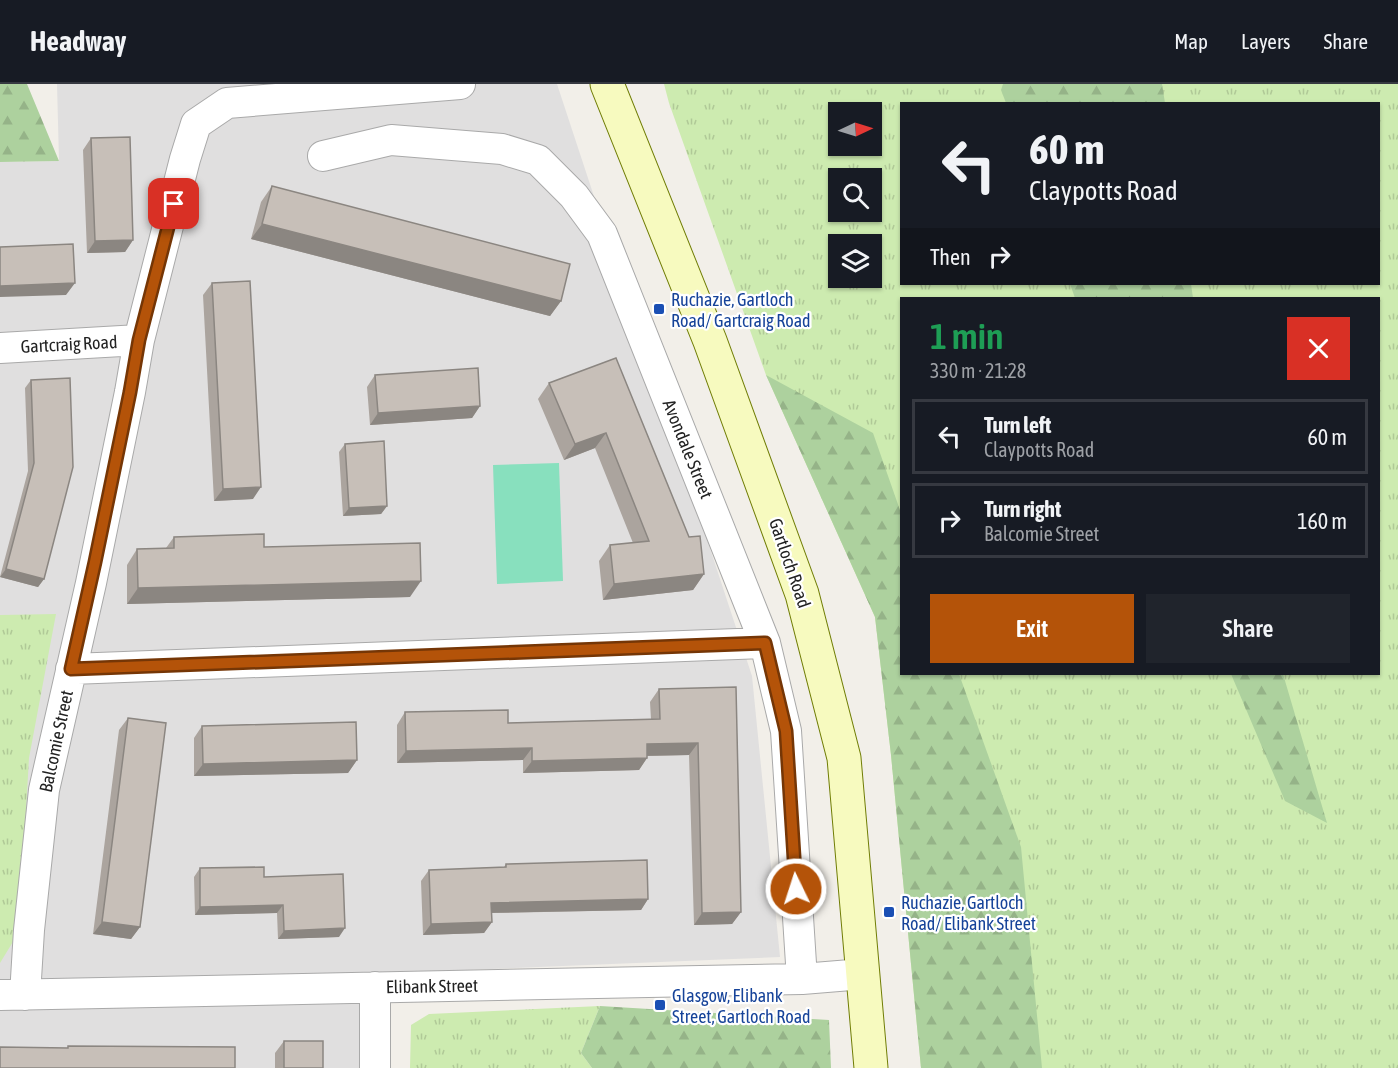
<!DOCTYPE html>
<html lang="en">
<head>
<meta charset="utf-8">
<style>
  :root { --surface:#171b24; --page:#20242c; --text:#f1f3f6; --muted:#9ea1a6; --line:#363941; --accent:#b45309 }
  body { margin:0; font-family:"Asap Condensed",sans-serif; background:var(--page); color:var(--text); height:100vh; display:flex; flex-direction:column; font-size:22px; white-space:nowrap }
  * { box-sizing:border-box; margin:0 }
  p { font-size:20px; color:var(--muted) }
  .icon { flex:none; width:33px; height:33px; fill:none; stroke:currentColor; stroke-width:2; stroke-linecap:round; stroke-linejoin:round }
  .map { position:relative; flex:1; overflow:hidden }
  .panel { position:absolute; left:900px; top:213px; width:480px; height:378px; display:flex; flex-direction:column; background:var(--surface); border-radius:0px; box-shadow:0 2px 4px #0004 }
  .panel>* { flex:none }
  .top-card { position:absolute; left:900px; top:18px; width:480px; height:183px; border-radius:0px; box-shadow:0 2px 4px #0004; background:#171b24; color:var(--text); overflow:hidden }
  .needle { width:39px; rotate:86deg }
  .tools { position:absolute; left:828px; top:18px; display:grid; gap:12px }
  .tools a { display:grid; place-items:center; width:54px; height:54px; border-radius:0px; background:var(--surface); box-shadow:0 2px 4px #0004; font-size:30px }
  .pin { position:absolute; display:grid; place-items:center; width:51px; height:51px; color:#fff; margin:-26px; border-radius:12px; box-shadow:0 3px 9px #0006 }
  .me { position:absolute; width:66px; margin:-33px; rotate:356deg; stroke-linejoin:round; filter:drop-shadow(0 0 4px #0008) }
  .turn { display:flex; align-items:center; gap:21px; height:126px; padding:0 30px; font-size:27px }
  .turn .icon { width:78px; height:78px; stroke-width:2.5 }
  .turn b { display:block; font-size:42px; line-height:51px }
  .then { display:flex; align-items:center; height:57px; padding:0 30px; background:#0003; gap:12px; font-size:22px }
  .round { display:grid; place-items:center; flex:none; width:63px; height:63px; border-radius:0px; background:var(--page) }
  .head { display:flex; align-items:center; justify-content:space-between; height:102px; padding:0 30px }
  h1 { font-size:36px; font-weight:600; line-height:45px; color:#1e9e55 }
  .action { display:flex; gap:12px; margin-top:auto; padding:12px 30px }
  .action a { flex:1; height:69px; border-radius:0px; background:var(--accent); color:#fff; font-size:24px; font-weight:600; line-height:69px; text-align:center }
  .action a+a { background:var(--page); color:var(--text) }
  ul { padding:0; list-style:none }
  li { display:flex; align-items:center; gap:18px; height:75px; margin:0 12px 9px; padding:0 18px; border:3px solid var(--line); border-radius:0px }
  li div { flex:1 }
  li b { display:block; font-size:22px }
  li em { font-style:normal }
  header { display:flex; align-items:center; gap:36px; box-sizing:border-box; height:84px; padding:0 30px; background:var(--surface); border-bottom:2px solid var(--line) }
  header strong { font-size:28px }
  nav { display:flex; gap:33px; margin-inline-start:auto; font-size:21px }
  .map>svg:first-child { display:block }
</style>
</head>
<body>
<header>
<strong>Headway</strong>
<nav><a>Map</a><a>Layers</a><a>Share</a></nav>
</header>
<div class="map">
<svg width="1398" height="984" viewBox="0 0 1398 984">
  <defs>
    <pattern id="grass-tufts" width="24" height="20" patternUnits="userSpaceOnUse" patternTransform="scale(1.5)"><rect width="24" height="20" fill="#cdebb0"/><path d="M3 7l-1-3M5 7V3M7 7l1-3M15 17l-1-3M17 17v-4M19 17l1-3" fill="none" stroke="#b0c997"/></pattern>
    <pattern id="forest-firs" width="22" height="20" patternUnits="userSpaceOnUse" patternTransform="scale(1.5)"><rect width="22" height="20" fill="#add19e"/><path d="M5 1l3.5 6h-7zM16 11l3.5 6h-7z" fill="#95b388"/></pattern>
  </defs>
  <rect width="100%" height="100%" fill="#f2efe9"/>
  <path fill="#e0dfdf" d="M 57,0 L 557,0 L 752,592 L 780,873 L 370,890 L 370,984 L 0,984 L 0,78 L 59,77 Z"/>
  <path fill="url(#grass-tufts)" fill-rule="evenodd" d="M 664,0 L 1398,0 L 1398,984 L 921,984 L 891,671 L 875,533 L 766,291 L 669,19 ZM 902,20 L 1378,20 L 1378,200 L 902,200 ZM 838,28 L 872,28 L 872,62 L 838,62 ZM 838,94 L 872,94 L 872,128 L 838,128 ZM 838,160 L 872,160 L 872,194 L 838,194 ZM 902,214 L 1378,214 L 1378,590 L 902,590 Z
    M 56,530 L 29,674 L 19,848 L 0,879 L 0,531 Z
    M 600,922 L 581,969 L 592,984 L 410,984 L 411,941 L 429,930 Z"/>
  <path fill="url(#forest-firs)" d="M 0,0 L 27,0 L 59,77 L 0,78 Z
    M 1003,0 L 1162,0 L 1165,19 L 1006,19 L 1001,6 Z
    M 1070,200 L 1191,200 L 1193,214 L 1075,214 Z
    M 766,291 L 873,349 L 901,429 L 902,590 L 959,590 L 1021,763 L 1042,984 L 921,984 L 891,671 L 875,533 Z
    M 1231,590 L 1283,590 L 1327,739 L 1285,717 Z
    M 600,922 L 829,936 L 831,984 L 592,984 L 581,969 Z"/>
  <path fill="#88e0be" d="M 559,379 L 563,497 L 497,500 L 493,381 Z"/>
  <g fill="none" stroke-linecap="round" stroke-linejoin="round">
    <defs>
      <path id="street" d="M 323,72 L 391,56 L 502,65 L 538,76 L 574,112 L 602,150 L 765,559 L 786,647 L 802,895
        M 0,264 L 139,256
        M 71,585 L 765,559
        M 0,911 L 802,895 L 863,890
        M 25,911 L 29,846 L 44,706 L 91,499 L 130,308 L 139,256 L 185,75 L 196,40 L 227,19 L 460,0
        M 375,984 L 375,903"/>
      <path id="secondary" d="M 607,0 L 710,257 L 802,510 L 844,674 L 871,984"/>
    </defs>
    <use href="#street" stroke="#a9a9a9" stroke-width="32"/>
    <use href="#secondary" stroke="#707d05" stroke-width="35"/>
    <use href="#street" stroke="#fff" stroke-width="30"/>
    <use href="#secondary" stroke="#f7fabf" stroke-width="33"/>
  </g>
  <path fill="#aba49e" d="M 91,54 L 133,156 L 125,168 L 87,169 L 83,66 Z
    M 272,102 L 561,217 L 550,232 L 251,155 L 261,118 Z
    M 212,199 L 253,415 L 214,417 L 203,211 Z
    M 616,274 L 704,490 L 693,506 L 603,516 L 599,477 L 610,461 L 633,459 L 595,364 L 564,376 L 538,315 L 549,299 Z
    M 375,291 L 480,322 L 472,334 L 370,341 L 367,303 Z
    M 31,296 L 44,495 L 38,503 L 0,493 L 28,387 L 25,304 Z
    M 345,360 L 387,422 L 381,430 L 343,432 L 339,368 Z
    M 174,453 L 264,463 L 410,513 L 127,520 L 127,481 L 137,465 L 166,464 Z
    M 736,603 L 741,828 L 732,840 L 694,841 L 689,671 L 647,672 L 647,674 L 639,686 L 523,689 L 523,676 L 397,679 L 397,641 L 405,628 L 508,639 L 651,635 L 650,618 L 659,605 Z
    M 128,634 L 140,843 L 131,855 L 93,850 L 119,646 Z
    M 202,642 L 357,676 L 348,689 L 194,692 L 194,654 Z
    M 506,780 L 648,815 L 641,826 L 492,829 L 492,838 L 484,849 L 423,851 L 421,797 L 429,786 L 504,783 Z
    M 200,784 L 264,793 L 339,853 L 278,855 L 277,829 L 195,831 L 194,793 Z
    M 284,957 L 323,984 L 275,984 L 275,969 Z"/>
  <path fill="#8b8681" d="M 262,140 L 561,217 L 550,232 L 251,155 Z
    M 133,156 L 125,168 L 87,169 L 95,157 Z
    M 75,199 L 66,211 L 0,213 L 0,202 Z
    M 480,322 L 472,334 L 370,341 L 378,329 Z
    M 606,349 L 595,364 L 564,376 L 575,360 Z
    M 261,403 L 253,415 L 214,417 L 223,405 Z
    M 387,422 L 381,430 L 343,432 L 349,424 Z
    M 6,485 L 44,495 L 38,503 L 0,493 Z
    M 704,490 L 693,506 L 603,516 L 614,500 Z
    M 421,497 L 410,513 L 127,520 L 138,504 Z
    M 698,659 L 689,671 L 638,672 L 647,660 Z
    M 532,664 L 523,676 L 397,679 L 406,667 Z
    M 647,674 L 639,686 L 523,689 L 532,677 Z
    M 357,676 L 348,689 L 194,692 L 203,680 Z
    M 648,815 L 641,826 L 484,829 L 491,819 Z
    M 283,821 L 277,829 L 195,831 L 200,823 Z
    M 741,828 L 732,840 L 694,841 L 702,829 Z
    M 102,838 L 140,843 L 131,855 L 93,850 Z
    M 492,838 L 484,849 L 423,851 L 431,840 Z
    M 345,844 L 339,853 L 278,855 L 284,847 Z"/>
  <path fill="#c7bfb8" stroke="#8b8681" stroke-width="1.5" d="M 130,53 L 133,156 L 95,157 L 91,54 Z
    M 272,102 L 570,180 L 561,217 L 262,140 Z
    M 73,160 L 75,199 L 0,202 L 0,163 Z
    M 250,197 L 261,403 L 223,405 L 212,199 Z
    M 616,274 L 689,453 L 700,452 L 704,490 L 614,500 L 610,461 L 649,457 L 606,349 L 575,360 L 549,299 Z
    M 478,284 L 480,322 L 378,329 L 375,291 Z
    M 70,294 L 73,383 L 44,495 L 6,485 L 34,379 L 31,296 Z
    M 384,357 L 387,422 L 349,424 L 345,360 Z
    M 264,450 L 264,463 L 420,459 L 421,497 L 138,504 L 137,465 L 174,464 L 174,453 Z
    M 736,603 L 741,828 L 702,829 L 698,659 L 647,660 L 647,674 L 532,677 L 532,664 L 406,667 L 405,628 L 508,626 L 508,639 L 660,635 L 659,605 Z
    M 128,634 L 166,639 L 140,843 L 102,838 Z
    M 356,638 L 357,676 L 203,680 L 202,642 Z
    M 647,776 L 648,815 L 491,819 L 492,838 L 431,840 L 429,786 L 506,783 L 506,780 Z
    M 264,783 L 264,793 L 343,790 L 345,844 L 284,847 L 283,821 L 200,823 L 200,784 Z
    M 284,957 L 323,957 L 323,984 L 284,984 Z
    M 68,962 L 235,963 L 235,984 L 0,984 L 0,963 L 68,964 Z"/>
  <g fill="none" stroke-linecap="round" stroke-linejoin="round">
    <defs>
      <path id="route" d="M 174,120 L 139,256 L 130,308 L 95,478 L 71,585 L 765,559 L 786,647 L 796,805"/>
    </defs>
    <use href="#route" stroke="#753606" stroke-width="15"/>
    <use href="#route" stroke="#b45309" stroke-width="10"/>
  </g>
  <g fill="#1a4fb4" stroke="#fff" stroke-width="2">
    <rect x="653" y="219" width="12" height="12" rx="3"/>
    <rect x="883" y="822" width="12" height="12" rx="3"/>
    <rect x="654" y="915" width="12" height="12" rx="3"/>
  </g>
  <g text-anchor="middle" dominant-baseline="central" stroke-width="4.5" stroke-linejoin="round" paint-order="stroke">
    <g font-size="18" fill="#164399" stroke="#fff" text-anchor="start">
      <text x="671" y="215">Ruchazie, Gartloch<tspan x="671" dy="21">Road/ Gartcraig Road</tspan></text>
      <text x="901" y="818">Ruchazie, Gartloch<tspan x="901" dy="21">Road/ Elibank Street</tspan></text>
      <text x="672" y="911">Glasgow, Elibank<tspan x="672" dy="21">Street, Gartloch Road</tspan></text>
    </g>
    <g font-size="18" fill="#222" stroke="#fff">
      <text transform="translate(69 260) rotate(-3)">Gartcraig Road</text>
      <text transform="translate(688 365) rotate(68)">Avondale Street</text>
      <text transform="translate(790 479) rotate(71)">Gartloch Road</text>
      <text transform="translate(56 657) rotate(-78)">Balcomie Street</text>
      <text transform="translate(432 902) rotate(-1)">Elibank Street</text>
    </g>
  </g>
</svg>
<div class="tools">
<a><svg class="needle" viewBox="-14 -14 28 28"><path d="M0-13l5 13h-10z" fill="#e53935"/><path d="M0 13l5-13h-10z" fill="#9ea1a6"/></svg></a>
<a><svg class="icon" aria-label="search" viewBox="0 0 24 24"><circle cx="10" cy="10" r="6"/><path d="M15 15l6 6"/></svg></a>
<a><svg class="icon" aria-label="layers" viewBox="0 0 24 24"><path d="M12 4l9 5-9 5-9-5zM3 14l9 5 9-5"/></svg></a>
</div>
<div class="pin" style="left:174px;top:120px;background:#d93025"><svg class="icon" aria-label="arrive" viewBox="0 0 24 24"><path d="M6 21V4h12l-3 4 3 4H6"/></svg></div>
<svg class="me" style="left:796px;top:805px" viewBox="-20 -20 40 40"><circle r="17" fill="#b45309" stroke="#fff" stroke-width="3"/><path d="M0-11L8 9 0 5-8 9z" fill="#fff"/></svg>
<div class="top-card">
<div class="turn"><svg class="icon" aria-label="left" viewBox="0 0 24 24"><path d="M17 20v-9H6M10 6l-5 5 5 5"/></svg><div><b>60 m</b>Claypotts Road</div></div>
<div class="then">Then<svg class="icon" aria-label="right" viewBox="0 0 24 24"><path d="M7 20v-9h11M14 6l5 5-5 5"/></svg></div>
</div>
<section class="panel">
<div class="head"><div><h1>1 min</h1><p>330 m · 21:28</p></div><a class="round" style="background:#d93025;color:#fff"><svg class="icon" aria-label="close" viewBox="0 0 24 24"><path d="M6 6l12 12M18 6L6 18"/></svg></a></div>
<ul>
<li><svg class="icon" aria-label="left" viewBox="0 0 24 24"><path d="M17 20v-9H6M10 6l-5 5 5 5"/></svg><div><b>Turn left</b><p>Claypotts Road</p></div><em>60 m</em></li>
<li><svg class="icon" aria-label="right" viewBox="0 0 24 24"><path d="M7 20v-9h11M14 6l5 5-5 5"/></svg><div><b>Turn right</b><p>Balcomie Street</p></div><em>160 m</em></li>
</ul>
<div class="action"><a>Exit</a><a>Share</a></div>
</section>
</div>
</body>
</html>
